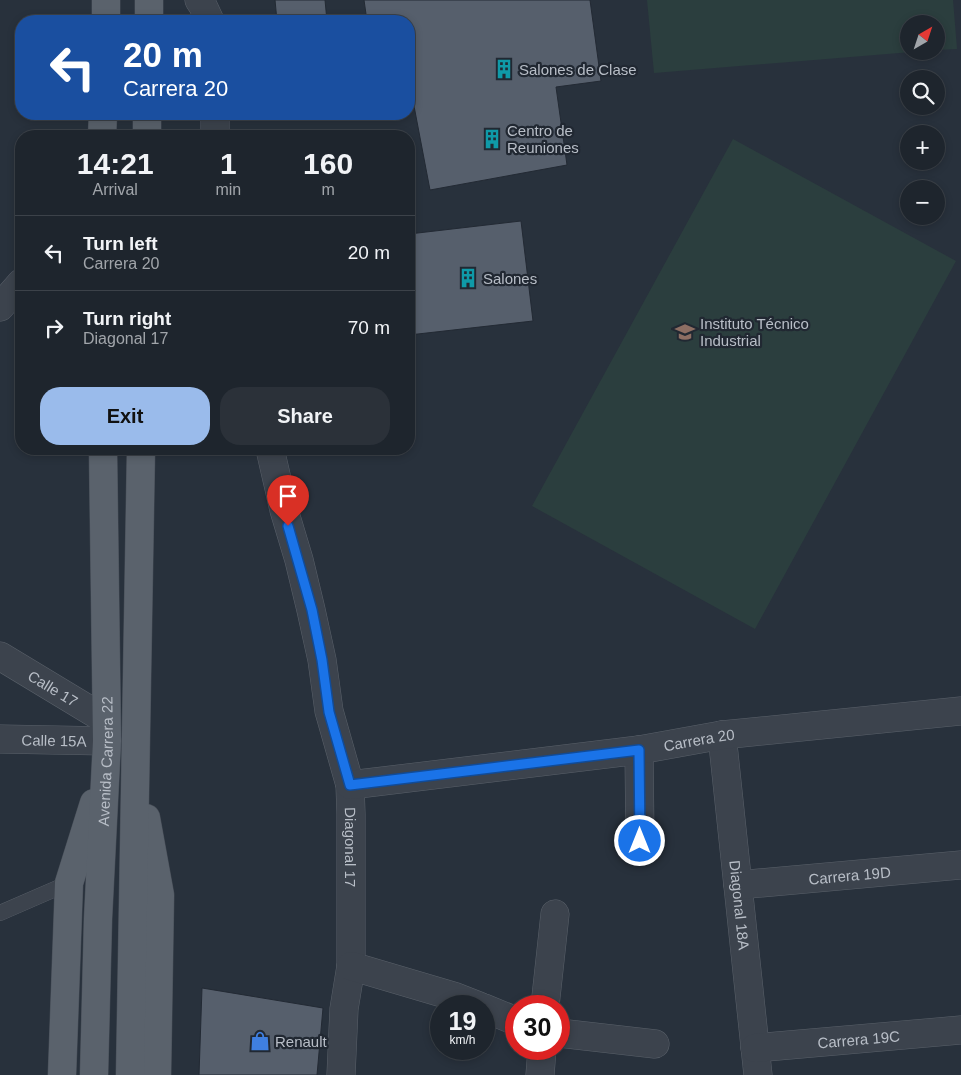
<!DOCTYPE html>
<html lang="en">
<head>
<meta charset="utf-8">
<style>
  :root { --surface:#1e252d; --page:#2b3139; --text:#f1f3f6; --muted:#a1a5aa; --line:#3c4249; --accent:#9abbeb }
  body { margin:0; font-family:Helvetica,sans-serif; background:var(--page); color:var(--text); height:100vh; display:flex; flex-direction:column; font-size:19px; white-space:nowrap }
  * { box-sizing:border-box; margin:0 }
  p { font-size:16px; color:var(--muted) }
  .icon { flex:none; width:28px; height:28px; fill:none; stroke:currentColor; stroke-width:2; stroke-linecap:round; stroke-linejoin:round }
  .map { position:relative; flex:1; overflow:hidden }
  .side { position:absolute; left:15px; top:130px; width:400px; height:325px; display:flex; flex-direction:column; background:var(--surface); border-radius:20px; box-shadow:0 2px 8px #0003,0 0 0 1px var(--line) }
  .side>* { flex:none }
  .banner { position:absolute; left:15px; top:15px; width:400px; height:105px; border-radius:20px; box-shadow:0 2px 8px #0003,0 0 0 1px var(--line); background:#1a4fa0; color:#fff; overflow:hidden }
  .needle { width:32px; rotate:39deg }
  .tools { position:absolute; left:900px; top:15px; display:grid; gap:10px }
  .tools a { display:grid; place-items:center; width:45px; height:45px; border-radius:50%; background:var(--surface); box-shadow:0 2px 8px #0003,0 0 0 1px var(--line); font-size:25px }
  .speed { position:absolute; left:430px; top:995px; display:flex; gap:10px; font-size:25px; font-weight:700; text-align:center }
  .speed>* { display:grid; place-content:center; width:65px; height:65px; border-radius:50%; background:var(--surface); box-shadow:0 2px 8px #0003,0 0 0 1px var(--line); line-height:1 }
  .speed small { font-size:12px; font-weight:400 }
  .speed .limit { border:8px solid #d22; background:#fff; color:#111 }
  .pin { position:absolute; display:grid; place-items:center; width:42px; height:42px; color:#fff; margin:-51px -21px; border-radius:50% 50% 50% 0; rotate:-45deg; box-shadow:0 0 5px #0007 }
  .pin .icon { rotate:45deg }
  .me { position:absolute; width:55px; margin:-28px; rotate:0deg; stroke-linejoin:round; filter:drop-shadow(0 0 4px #0008) }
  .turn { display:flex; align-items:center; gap:18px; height:105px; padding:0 25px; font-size:22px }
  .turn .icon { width:65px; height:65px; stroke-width:2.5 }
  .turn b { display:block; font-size:35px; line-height:42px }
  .eta { display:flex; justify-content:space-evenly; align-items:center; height:85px; text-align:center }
  .eta b { font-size:30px; font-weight:800; line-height:35px }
  .primary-button { display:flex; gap:10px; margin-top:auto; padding:10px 25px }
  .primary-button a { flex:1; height:58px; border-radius:20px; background:var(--accent); color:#111; font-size:20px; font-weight:800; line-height:58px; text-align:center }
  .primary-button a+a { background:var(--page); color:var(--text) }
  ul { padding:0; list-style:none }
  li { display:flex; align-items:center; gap:15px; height:75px; padding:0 25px; border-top:1px solid var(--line) }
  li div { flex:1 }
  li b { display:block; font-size:19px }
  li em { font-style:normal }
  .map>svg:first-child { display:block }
</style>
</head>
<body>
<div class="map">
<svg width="961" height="1075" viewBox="0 0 961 1075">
  <rect width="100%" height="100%" fill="#28313c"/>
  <path fill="#2b3e3e" d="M 647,0 L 953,0 L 957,49 L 936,50 L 936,24 L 909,24 L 909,51 L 924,51 L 654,73 Z
    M 733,139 L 956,261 L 755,629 L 532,506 Z"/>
  <path fill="#565f6c" stroke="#232a34" d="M 275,0 L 325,0 L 327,21 L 277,21 Z
    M 364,0 L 590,0 L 601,81 L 556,87 L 567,165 L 430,190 L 414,106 L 409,107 L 409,21 L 367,21 Z
    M 521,221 L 533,321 L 409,335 L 409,234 Z
    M 202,988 L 323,1008 L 317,1075 L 199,1075 Z"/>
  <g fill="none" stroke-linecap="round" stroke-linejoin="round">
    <defs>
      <path id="lane" d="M 0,913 L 69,883"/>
      <g id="street">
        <path d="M 199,0 L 203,6 L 210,21"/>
        <path d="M 215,114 L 215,136"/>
        <path d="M 0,307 L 21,283"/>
        <path id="s1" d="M 270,449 L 284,510 L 299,560 L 311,610 L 322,660 L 329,711 L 350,785 L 351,814 L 351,966 L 344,1009 L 341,1075"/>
        <path id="s2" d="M 0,656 L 106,720"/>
        <path id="s3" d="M 722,735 L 758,1075"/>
        <path id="s4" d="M 0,739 L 107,741"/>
        <path d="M 639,750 L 640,841"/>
        <path id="s5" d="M 350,785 L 639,750 L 722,735 L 961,711"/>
        <path id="s6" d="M 738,885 L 961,865"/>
        <path d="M 351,966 L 456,997 L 479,1006"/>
        <path d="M 545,1006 L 555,914"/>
        <path d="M 484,1008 L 516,1021"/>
        <path d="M 559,1033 L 655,1044"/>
        <path id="s7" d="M 755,1048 L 961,1030"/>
        <path d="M 540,1075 L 542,1049"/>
      </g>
      <g id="primary">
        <path d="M 106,21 L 106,0"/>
        <path d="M 149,21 L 149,0"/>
        <path d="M 102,136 L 103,114"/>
        <path d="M 147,136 L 147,114"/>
        <path d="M 146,818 L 160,895 L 157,1075"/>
        <path d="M 62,1075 L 69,883 L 94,803"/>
        <path id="s8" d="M 94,1075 L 98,919 L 107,741 L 103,449"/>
        <path d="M 130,1075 L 141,449"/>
      </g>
    </defs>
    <use href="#lane" stroke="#5a616a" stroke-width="16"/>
    <use href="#street" stroke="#5a616a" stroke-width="29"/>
    <use href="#primary" stroke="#454c56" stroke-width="29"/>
    <use href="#lane" stroke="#3c434d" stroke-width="15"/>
    <use href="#street" stroke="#3c434d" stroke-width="28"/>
    <use href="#primary" stroke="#5a626c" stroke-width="28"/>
  </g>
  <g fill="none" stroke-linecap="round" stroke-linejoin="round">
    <defs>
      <path id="route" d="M 288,526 L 312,610 L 322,660 L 329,712 L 350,785 L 639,750 L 640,841"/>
    </defs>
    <use href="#route" stroke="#114b97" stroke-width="12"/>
    <use href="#route" stroke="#1a73e8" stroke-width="9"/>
  </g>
  <defs>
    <symbol id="building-bare" viewBox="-9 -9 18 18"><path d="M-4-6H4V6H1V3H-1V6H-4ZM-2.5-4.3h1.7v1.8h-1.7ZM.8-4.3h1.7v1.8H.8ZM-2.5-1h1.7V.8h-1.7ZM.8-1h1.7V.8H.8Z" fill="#0f9aa8" stroke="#212832" stroke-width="2.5" paint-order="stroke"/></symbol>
    <symbol id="school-bare" viewBox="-9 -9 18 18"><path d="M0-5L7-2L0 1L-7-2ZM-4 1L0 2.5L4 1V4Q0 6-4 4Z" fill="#8d6e63" stroke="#212832" stroke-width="2.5" paint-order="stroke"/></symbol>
    <symbol id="shop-bare" viewBox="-9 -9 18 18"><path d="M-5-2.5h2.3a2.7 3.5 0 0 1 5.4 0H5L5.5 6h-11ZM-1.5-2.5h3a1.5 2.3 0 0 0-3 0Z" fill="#3f7fe0" stroke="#212832" stroke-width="2.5" paint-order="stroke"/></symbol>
  </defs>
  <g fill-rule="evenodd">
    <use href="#building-bare" x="490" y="55" width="28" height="28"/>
    <use href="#building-bare" x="478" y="125" width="28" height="28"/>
    <use href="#building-bare" x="454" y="264" width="28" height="28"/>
    <use href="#school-bare" x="671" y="318" width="28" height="28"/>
    <use href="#shop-bare" x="246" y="1027" width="28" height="28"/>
  </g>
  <g text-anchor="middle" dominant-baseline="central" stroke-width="4.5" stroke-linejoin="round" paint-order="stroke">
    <g font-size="15" fill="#b8bec7" stroke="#212832" text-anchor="start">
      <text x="519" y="69">Salones de Clase</text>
      <text x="507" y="130">Centro de<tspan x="507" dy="17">Reuniones</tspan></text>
      <text x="483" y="278">Salones</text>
      <text x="700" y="323">Instituto Técnico<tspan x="700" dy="17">Industrial</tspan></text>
      <text x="275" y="1041">Renault</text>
    </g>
    <g font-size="15" fill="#b8bec7" stroke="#212832">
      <text stroke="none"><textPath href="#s2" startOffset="62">Calle 17</textPath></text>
      <text stroke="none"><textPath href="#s4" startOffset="54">Calle 15A</textPath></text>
      <text stroke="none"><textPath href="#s5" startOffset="352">Carrera 20</textPath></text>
      <text stroke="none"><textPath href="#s8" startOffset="314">Avenida Carrera 22</textPath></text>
      <text stroke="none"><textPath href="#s1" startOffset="408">Diagonal 17</textPath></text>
      <text stroke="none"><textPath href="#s6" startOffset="112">Carrera 19D</textPath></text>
      <text stroke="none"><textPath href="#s3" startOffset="171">Diagonal 18A</textPath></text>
      <text stroke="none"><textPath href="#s7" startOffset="104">Carrera 19C</textPath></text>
    </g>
  </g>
</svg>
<div class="tools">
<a><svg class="needle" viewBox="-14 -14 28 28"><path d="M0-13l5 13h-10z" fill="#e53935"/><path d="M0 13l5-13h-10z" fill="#a1a5aa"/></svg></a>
<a><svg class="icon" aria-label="search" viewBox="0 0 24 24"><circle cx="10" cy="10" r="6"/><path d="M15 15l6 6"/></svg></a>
<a>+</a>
<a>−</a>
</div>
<div class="speed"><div>19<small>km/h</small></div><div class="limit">30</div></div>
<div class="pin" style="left:288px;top:526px;background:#d93025"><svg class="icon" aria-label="arrive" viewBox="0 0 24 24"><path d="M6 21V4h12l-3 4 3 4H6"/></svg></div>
<svg class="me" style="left:640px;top:841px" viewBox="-20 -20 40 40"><circle r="17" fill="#1a73e8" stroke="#fff" stroke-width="3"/><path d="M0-11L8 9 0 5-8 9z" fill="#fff"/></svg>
<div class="banner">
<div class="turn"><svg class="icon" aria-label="left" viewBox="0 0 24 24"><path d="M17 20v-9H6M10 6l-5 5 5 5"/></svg><div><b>20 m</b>Carrera 20</div></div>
</div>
<section class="side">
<div class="eta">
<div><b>14:21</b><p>Arrival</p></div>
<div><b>1</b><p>min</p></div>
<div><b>160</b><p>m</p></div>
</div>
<ul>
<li><svg class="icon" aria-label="left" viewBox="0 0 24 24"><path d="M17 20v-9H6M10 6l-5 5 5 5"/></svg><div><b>Turn left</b><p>Carrera 20</p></div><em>20 m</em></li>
<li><svg class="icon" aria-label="right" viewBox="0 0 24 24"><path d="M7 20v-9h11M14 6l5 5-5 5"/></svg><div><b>Turn right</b><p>Diagonal 17</p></div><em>70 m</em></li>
</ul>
<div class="primary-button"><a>Exit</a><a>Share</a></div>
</section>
</div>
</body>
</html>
